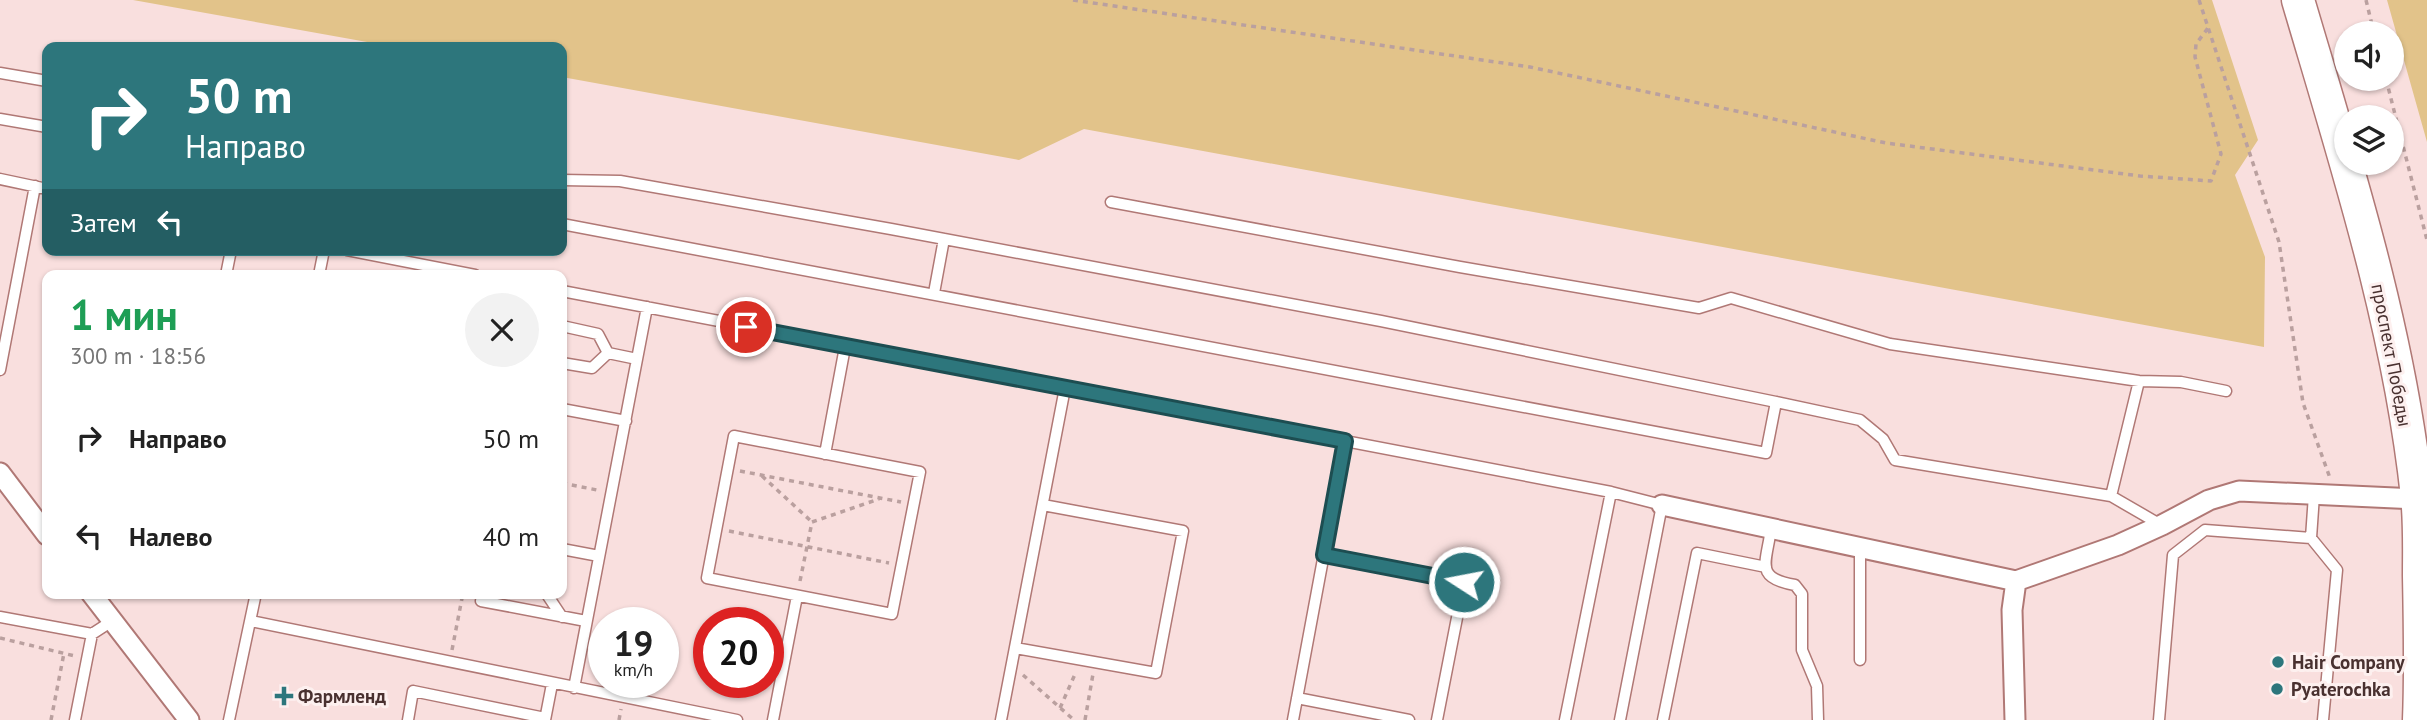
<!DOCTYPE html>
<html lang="ru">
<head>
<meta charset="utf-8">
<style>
  :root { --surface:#fff; --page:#f2f2f2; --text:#222; --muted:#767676 }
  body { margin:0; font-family:"PT Sans",sans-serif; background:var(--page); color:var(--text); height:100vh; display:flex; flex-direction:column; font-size:26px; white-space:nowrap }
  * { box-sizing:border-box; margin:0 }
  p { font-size:23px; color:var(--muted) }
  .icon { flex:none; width:38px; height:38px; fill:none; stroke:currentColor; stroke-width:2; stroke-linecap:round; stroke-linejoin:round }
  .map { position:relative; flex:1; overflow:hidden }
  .panel { position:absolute; left:42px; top:270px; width:525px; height:329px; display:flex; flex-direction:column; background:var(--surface); border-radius:14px; box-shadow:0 2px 5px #0004 }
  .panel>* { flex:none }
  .hud { position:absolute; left:42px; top:42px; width:525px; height:214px; border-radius:14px; box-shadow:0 2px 5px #0004; background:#2d767c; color:#fff; overflow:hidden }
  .buttons { position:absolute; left:2334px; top:21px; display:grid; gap:14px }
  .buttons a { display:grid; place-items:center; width:70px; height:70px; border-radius:50%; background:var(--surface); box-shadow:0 2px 5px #0004; font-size:35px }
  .speed { position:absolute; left:588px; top:607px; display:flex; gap:14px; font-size:35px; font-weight:700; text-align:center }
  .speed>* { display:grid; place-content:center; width:91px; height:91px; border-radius:50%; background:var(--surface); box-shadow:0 2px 5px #0004; line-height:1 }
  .speed small { font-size:18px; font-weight:400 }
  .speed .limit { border:10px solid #d22; background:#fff; color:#111 }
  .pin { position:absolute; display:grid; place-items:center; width:60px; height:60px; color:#fff; margin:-30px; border:4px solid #fff; border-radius:50%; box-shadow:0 2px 7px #0007 }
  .me { position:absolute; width:77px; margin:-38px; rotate:281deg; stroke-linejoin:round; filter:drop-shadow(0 0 5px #0008) }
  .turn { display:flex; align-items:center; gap:24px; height:147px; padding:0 28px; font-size:32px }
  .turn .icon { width:91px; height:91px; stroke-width:2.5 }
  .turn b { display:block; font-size:49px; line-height:60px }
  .then { display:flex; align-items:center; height:66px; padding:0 28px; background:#0003; gap:14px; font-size:26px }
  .round { display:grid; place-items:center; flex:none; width:74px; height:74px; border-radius:37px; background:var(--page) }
  .overview { display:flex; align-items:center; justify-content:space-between; height:119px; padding:0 28px }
  h1 { font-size:42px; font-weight:700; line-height:52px; color:#1e9e55 }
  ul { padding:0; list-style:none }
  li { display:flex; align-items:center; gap:21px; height:98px; padding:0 28px }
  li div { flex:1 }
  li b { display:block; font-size:26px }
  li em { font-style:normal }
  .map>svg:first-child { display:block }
</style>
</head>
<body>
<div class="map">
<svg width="2427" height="720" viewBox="0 0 2427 720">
  <rect width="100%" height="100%" fill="#f9dfde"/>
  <path fill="#e2c38a" d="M 133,0 L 2212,0 L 2258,140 L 2235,175 L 2265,257 L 2264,347 L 1084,129 L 1019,160 L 562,77 L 562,47 L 395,47 Z
    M 2387,0 L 2427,0 L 2427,142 Z"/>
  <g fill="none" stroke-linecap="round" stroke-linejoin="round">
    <defs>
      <path id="service" d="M 0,73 L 47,81
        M 0,119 L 47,127
        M 0,179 L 47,189
        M 562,180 L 620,181 L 891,229 L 1381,321 L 1776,402 L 1860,420 L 1883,439 L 1895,460 L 2111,496 L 2161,525
        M 1111,202 L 1460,267 L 1699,308 L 1731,298 L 1890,344 L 2139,381 L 2181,382 L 2226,391
        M 562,224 L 1766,453 L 1776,402
        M 347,250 L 475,275
        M 226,275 L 231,250
        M 319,275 L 324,250
        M 562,291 L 1611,492 L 1662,505 L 1620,720
        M 934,293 L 944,239
        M 562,326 L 598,334 L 608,353
        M 608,353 L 637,359
        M 562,363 L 592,368 L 608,353
        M 0,370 L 35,186
        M 562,409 L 626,421
        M 734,436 L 920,472 L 892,614 L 707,578 Z
        M 825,454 L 845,347
        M 2111,496 L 2139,381
        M 1771,528 C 1767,562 1753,578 1795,585 L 1802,594 L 1802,650 L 1817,686 L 1818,720
        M 2311,538 L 2314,495
        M 562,549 L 599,556
        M 1324,555 L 1464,582 L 1437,720
        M 483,593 L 481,601 L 586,621
        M 546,593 L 562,617
        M 0,617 L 92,634 L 112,621
        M 251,621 L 737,720
        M 1015,648 L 1156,673 L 1183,531 L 1043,505
        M 1860,660 L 1860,547
        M 574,688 L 647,307
        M 1297,698 L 1409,720
        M 75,720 L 92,634
        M 229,720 L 256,593
        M 408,720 L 413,691 L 545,718
        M 545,720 L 552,684
        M 773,720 L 797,596
        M 1001,720 L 1065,388
        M 1293,720 L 1345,441
        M 1565,720 L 1611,492
        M 1663,720 L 1697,553 L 1766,567
        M 2159,720 L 2173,555 L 2205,530 L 2311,538 L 2337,570 L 2323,720"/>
      <path id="minor" d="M 0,473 L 47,535
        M 1662,505 L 2016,581 L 2118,545 L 2162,525 L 2209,500 L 2239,491 L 2417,499
        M 91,593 L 189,720
        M 2015,720 L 2012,610 L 2016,581"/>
      <path id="primary" d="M 2298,0 C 2346,163 2399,327 2417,496 C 2420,523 2419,550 2419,576 C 2420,624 2421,672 2419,720"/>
    </defs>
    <use href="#service" stroke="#b07875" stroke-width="13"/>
    <use href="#minor" stroke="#b07875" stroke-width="23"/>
    <use href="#primary" stroke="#b07875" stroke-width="35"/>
    <path stroke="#baa09f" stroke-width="3.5" stroke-dasharray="5 5" stroke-linecap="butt" d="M 1073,0 L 1530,67 L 1886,143 L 2140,176 L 2211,181 L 2221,154 L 2195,57 L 2196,44 L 2208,28
      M 2199,0 L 2279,242 L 2303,403 L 2330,478
      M 2366,0 L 2374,33
      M 2386,79 L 2427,240
      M 740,471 L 901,502
      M 762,476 L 812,522
      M 562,483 L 597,490
      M 812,522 L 879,499
      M 729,531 L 889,563
      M 800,581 L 812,522
      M 0,638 L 75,656
      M 452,650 L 463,593
      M 1023,675 L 1074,720
      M 1060,708 L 1076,672
      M 51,720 L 64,653
      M 619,720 L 621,709
      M 1085,720 L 1093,674"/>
    <use href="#service" stroke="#fff" stroke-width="10"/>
    <use href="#minor" stroke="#fff" stroke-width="19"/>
    <use href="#primary" stroke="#fff" stroke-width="32"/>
  </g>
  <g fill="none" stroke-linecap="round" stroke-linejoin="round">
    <defs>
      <path id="route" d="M 746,327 L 1345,441 L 1324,555 L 1464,582"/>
    </defs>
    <use href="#route" stroke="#1d4d51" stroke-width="18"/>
    <use href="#route" stroke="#2d767c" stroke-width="12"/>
  </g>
  <g fill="#2d767c" stroke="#fdf0ef" stroke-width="2.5">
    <circle cx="2278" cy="662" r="7"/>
    <circle cx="2277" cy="689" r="7"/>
    <path d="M280.5 685.5h7v7h7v7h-7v7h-7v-7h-7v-7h7z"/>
  </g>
  <g text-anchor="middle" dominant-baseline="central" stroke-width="6" stroke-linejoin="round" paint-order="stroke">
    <g font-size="19" fill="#493130" stroke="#fdf0ef">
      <text transform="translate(2392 355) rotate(79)">проспект Победы</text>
    </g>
    <g font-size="19" font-weight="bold" fill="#493130" stroke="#fdf0ef" text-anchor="start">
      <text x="2292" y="662">Hair Company</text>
      <text x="2291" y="689">Pyaterochka</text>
      <text x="298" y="696">Фармленд</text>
    </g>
  </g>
</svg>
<div class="buttons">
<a><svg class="icon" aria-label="sound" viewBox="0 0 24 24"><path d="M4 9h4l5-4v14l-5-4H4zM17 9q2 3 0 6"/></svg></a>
<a><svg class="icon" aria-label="layers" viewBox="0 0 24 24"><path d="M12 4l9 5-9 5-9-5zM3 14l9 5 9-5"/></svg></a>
</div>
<div class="speed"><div>19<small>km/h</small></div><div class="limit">20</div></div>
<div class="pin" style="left:746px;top:327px;background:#d93025"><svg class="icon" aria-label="arrive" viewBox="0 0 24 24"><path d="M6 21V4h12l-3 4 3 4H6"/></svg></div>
<svg class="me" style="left:1464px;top:582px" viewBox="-20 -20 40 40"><circle r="17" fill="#2d767c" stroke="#fff" stroke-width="3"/><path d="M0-11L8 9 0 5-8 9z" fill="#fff"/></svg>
<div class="hud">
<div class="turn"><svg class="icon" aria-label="right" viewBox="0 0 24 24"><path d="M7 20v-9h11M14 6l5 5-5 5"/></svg><div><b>50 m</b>Направо</div></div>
<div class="then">Затем<svg class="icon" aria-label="left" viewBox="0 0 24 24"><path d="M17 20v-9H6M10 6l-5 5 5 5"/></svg></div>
</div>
<section class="panel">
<div class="overview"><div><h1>1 мин</h1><p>300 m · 18:56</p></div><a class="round"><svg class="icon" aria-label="close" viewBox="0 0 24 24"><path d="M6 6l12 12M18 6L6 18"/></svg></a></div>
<ul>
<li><svg class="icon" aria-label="right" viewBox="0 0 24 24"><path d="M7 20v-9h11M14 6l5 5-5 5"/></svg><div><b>Направо</b></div><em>50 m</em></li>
<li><svg class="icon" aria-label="left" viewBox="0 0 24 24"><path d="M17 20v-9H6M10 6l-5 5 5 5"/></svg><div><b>Налево</b></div><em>40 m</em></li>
</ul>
</section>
</div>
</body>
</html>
